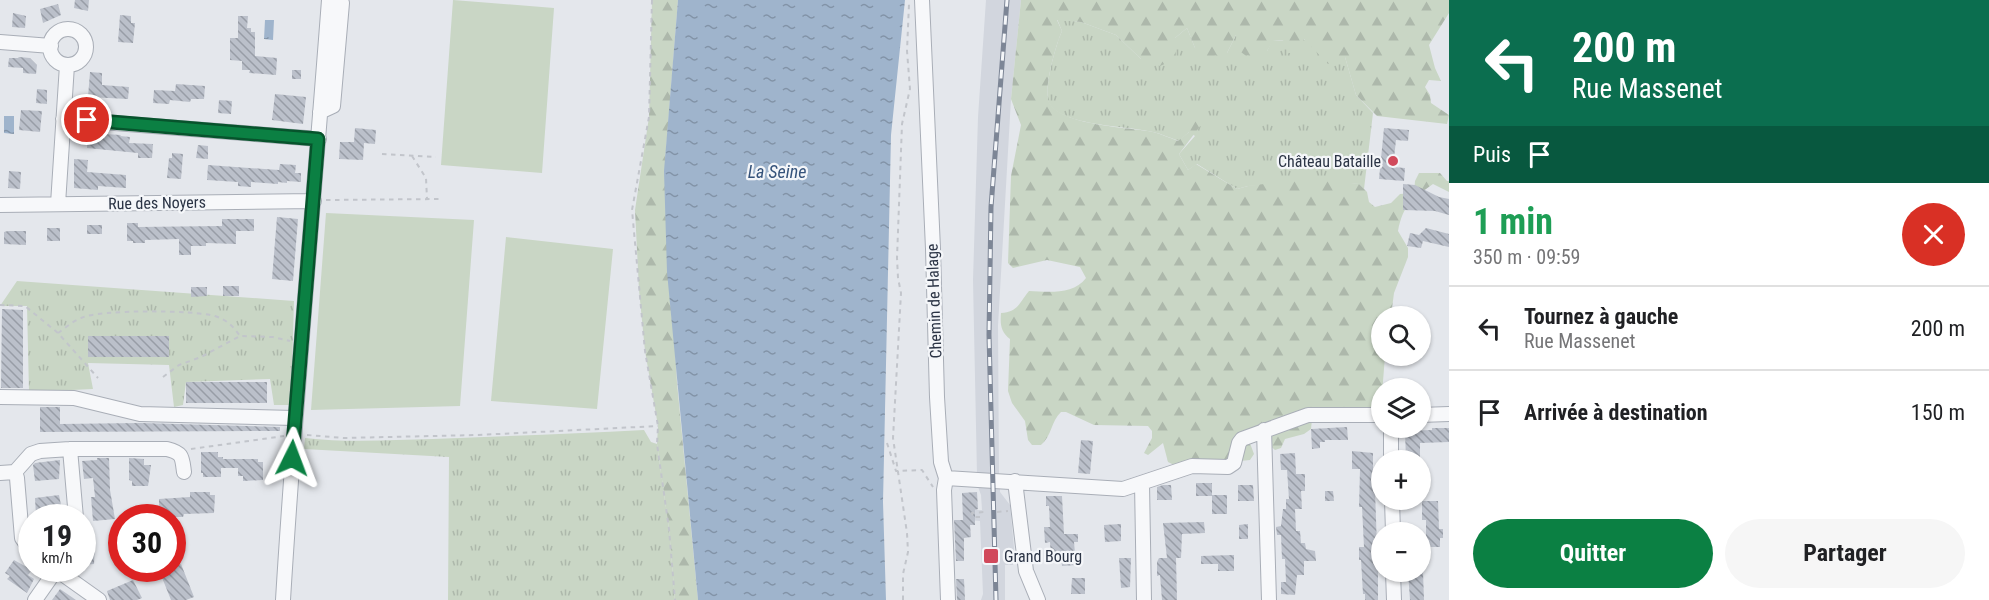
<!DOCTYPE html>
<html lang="fr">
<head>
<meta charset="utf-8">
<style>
  :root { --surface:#fff; --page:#f6f6f6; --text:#202124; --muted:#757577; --line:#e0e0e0; --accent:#0b8043 }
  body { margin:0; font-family:"Roboto Condensed",sans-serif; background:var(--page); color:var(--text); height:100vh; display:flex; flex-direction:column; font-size:22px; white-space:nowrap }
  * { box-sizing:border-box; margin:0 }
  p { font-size:20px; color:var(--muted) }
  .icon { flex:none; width:33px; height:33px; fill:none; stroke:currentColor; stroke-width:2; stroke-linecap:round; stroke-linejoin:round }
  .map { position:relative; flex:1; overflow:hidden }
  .details { display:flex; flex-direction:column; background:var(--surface); width:540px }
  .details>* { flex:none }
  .hud { background:#0b6e4f; color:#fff; overflow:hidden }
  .buttons { position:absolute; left:1371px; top:306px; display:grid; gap:12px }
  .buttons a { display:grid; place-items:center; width:60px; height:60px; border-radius:50%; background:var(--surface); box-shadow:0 2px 4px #0004; font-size:30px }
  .speed { position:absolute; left:18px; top:504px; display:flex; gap:12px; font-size:30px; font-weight:700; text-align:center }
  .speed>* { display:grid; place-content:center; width:78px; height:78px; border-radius:50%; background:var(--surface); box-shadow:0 2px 4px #0004; line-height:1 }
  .speed small { font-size:15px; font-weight:400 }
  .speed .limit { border:9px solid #d22; background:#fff; color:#111 }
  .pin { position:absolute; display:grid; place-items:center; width:51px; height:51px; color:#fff; margin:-26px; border:3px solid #fff; border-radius:50%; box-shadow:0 2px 6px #0007 }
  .me { position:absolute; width:66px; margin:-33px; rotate:3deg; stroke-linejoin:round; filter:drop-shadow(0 0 4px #0008) }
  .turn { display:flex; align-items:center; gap:21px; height:126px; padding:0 24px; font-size:27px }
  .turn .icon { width:78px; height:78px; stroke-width:2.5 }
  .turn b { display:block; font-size:42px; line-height:51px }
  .then { display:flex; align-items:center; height:57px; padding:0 24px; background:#0003; gap:12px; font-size:22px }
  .round { display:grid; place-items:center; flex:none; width:63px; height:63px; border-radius:32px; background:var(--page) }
  .summary { display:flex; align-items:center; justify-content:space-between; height:102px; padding:0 24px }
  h1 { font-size:36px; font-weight:700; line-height:45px; color:#1e9e55 }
  .action { display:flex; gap:12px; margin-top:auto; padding:12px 24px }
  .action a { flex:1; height:69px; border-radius:36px; background:var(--accent); color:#fff; font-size:24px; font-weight:700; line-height:69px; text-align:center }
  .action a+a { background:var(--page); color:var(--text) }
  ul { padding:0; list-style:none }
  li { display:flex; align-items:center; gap:18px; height:84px; padding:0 24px; border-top:2px solid var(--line) }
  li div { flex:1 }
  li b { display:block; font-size:22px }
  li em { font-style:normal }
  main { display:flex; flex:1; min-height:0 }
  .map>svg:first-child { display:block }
</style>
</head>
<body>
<main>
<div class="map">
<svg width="1449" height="600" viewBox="0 0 1449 600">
  <defs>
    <pattern id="grass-tufts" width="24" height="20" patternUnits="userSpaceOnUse" patternTransform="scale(1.5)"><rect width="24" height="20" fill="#c9d6c5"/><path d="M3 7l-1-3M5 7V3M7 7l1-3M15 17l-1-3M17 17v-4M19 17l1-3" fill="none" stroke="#adb8ab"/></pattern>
    <pattern id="forest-firs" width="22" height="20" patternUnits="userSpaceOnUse" patternTransform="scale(1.5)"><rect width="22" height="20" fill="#c9d6c5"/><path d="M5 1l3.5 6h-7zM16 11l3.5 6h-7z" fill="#adb8ab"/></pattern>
    <pattern id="water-ripples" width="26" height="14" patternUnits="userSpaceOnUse" patternTransform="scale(1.5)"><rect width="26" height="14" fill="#9fb4cc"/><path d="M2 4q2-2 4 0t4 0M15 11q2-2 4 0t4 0" fill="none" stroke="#8293a7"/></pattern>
    <pattern id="building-back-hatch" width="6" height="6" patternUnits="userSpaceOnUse" patternTransform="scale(1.5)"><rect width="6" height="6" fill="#bbc0ca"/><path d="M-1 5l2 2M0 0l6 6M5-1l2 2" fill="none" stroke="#989da6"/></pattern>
  </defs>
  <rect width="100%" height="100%" fill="#e4e7ec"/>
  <path fill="#d2d6de" d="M 986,0 L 1021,0 L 1011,99 L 998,326 L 999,474 L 977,475 L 973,280 L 978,117 Z
    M 977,484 L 1000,485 L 1000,492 L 1010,505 L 1014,548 L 1013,565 L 1005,565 L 1005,600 L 981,600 L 983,594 L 980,521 L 969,520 L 969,510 L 982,510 L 981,495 Z"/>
  <path fill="url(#grass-tufts)" d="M 1057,19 L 1081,22 L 1116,35 L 1141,59 L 1175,38 L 1187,28 L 1195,48 L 1227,53 L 1236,35 L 1267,51 L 1272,41 L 1303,39 L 1345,57 L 1356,95 L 1373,113 L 1364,189 L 1359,184 L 1343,183 L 1248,186 L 1237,189 L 1197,164 L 1188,170 L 1179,154 L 1195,136 L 1189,132 L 1179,141 C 1170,138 1162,134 1153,132 C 1129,126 1061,126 1049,103 C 1043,90 1056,44 1062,31 Z
    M 17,281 L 294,301 L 291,405 L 274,405 L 270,379 L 186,382 L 183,405 L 174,407 L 169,365 L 88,363 L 93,389 L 29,392 L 27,306 L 0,306 Z
    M 644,430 L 651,442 L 657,444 L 669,529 L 675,600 L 448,600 L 449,457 L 304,449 L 305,438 C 347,443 391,440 433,439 C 504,436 574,434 644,430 Z"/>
  <path fill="url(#forest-firs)" d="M 652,0 L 678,0 L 665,163 L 677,383 L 698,600 L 675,600 L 669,529 L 657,444 L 658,426 L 645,351 L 639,290 L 635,210 L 649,117 Z
    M 1021,0 L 1449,0 L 1449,13 L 1429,45 L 1435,68 L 1441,81 L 1429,80 L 1425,87 L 1430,95 L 1431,103 L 1449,115 L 1447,124 L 1377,116 L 1356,95 L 1345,57 L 1328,64 L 1304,39 L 1298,53 L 1288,53 L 1283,40 L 1273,41 L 1267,51 L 1257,57 L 1245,55 L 1238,50 L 1236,35 L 1227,53 L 1205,58 L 1195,48 L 1187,28 L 1175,38 L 1176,59 L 1160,66 L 1141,59 L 1116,35 L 1081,22 L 1057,20 L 1062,31 C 1056,44 1043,90 1049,102 C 1061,126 1129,127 1153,132 C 1161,134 1170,138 1178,141 L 1189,132 L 1189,116 L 1199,116 L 1201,125 L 1179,154 L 1188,170 L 1196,164 L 1237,189 L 1248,186 L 1311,178 L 1359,184 L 1367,192 L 1369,202 L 1375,207 L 1391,203 L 1400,194 L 1414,193 L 1415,181 L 1419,173 L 1440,173 L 1447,181 L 1449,181 L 1449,192 L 1433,184 C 1412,199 1403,205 1398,231 L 1408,248 L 1408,257 L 1394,293 L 1391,316 L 1382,316 L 1382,356 L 1385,356 L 1381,407 L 1313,410 L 1311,429 L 1304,434 L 1285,439 L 1281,448 L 1275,450 L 1255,433 L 1248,438 L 1254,454 L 1250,460 L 1201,465 L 1172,464 L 1168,462 L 1163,443 L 1148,455 L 1144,453 L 1152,438 L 1152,431 L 1148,426 L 1094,425 L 1066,412 L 1061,412 C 1051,421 1052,436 1041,445 L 1032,445 L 1028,440 L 1025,421 L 1012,403 L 1008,391 L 1010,339 C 1001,332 1000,325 1001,313 C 1018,312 1019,303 1029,291 C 1049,292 1073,295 1086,278 L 1080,267 L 1047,260 L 1013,268 L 1008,263 L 1011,176 L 1021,125 L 1011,99 Z"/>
  <path fill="#c9d6c5" d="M 453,0 L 554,8 L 542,173 L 441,165 Z
    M 326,213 L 474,220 L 460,406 L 311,410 Z
    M 506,237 L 613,249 L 597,409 L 491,401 Z"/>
  <path fill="url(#water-ripples)" d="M 678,0 L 905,0 L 891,135 L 883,502 L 886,600 L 698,600 L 667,272 L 664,171 Z
    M 265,20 L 274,20 L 273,40 L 264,39 Z
    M 4,116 L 14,116 L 14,134 L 4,133 Z"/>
  <path fill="url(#building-back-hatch)" d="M 75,0 L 89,0 L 88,11 L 74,8 Z
    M 58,4 L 61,15 L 43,23 L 40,9 Z
    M 13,13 L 26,16 L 25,28 L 12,27 Z
    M 120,15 L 131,16 L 131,23 L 135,23 L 133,43 L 118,42 Z
    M 238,16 L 248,16 L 247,28 L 251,28 L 251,32 L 255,32 L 255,56 L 277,58 L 276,75 L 249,73 L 250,70 L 242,70 L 242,61 L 230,60 L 230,38 L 238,38 Z
    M 19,57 L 30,58 L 37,65 L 36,74 L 23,73 L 23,68 L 8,67 L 9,58 L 18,58 Z
    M 292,70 L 301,70 L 301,79 L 292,79 Z
    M 90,72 L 102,73 L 102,85 L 129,87 L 128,99 L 88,97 Z
    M 176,84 L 205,86 L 204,99 L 191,99 L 190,102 L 170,100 L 169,104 L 153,103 L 154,90 L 175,91 Z
    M 37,89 L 47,90 L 47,104 L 36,103 Z
    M 275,94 L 306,97 L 303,124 L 272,120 Z
    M 219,100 L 232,101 L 231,114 L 218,113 Z
    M 21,110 L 42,111 L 40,132 L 19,130 Z
    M 355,128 L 376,130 L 375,144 L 364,143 L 363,160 L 339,159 L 340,142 L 354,142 Z
    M 1384,128 L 1409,130 L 1408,141 L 1396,140 L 1393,167 L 1405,168 L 1404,181 L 1379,179 Z
    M 88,133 L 121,135 L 120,136 L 130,137 L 129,143 L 153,144 L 152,158 L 138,158 L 138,153 L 87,148 Z
    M 198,145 L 208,146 L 208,159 L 196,158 Z
    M 172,153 L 183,154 L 181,179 L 167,178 L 169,158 L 172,158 Z
    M 74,159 L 88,160 L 87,172 L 126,175 L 126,188 L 98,186 L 98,190 L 74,188 Z
    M 280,164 L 296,165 L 295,173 L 301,173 L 301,182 L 287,181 L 287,183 L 278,182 L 278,184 L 251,182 L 251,187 L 238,186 L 238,182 L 207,180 L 208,165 L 279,170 Z
    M 9,171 L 21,172 L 20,189 L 8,188 Z
    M 1403,184 L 1415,185 L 1439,197 L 1449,199 L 1449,215 L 1435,211 L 1403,210 Z
    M 277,217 L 298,219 L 293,281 L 272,279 Z
    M 222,219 L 254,219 L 254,231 L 236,231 L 236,244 L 206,243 L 206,246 L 191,246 L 191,255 L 179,255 L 179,239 L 145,240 L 145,243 L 133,243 L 133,241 L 127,241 L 127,223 L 138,223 L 138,227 L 222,226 Z
    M 87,225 L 102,225 L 102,234 L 87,234 Z
    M 47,228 L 60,228 L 60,241 L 47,241 Z
    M 1426,228 L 1449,234 L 1449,247 L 1423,241 L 1421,248 L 1407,246 L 1410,233 L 1419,235 Z
    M 8,231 L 26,231 L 26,245 L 4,244 L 4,232 Z
    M 223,286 L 239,286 L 239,296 L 223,296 Z
    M 191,287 L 207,287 L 207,296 L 191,297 Z
    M 2,309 L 23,310 L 23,388 L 1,388 Z
    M 88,336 L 169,336 L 169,357 L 88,357 Z
    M 186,382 L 267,382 L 267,403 L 186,403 Z
    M 40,407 L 60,407 L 60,424 L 141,423 L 280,427 L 280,431 L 40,432 Z
    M 1347,427 L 1348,440 L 1325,440 L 1325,442 L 1320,442 L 1320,448 L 1312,449 L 1311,429 Z
    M 1432,428 L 1449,428 L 1449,442 L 1420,443 L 1420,460 L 1406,460 L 1405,431 L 1432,430 Z
    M 1081,440 L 1093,441 L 1090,474 L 1078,473 Z
    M 1352,451 L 1373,453 L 1373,490 L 1375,490 L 1377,547 L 1374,547 L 1375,564 L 1378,564 L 1378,600 L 1365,600 L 1365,594 L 1363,594 L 1361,560 L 1359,560 L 1359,547 L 1364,547 L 1362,507 L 1359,507 L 1360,469 L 1352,469 Z
    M 201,452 L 218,452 L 218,457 L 223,457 L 223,459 L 258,459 L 258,462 L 263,462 L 263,480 L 243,481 L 243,476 L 238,476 L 238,468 L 221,468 L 221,477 L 203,477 L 203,473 L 201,473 Z
    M 1295,453 L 1296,474 L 1305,474 L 1305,491 L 1301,491 L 1302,509 L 1295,509 L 1296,531 L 1300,531 L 1301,543 L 1305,543 L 1306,549 L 1315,551 L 1316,561 L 1304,561 L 1304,575 L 1297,575 L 1295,595 L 1281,594 L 1281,582 L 1286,582 L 1285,559 L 1282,559 L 1281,535 L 1277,535 L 1276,527 L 1281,526 L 1283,509 L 1286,509 L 1286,499 L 1289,499 L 1287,470 L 1281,470 L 1280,454 Z
    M 97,458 L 109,458 L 110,490 L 115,519 L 93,521 L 91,497 L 95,497 L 93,478 L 84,479 L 82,461 L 97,460 Z
    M 129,458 L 144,459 L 144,465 L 151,465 L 148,486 L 132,486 L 132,481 L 129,480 Z
    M 60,460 L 59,479 L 35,481 L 33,465 L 35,463 Z
    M 1196,483 L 1212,483 L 1212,496 L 1196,496 Z
    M 1163,485 L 1171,485 L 1172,500 L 1157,500 L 1157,487 Z
    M 1238,485 L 1253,485 L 1254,501 L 1238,501 Z
    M 1325,491 L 1333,491 L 1334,501 L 1325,501 Z
    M 190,492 L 210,492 L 210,495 L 215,495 L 214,513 L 184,514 L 183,517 L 159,517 L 159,499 L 190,497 Z
    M 977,492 L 978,509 L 975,510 L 975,525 L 970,525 L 971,537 L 964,538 L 964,561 L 956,561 L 954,520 L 963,520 L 962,493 Z
    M 59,495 L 63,515 L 36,516 L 35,498 Z
    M 1212,495 L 1227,495 L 1227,514 L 1212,514 Z
    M 1046,496 L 1062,496 L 1064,534 L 1078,534 L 1078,542 L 1074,542 L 1076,565 L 1062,566 L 1061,556 L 1051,557 L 1050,542 L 1045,543 L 1044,527 L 1050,527 L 1049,506 L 1046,506 Z
    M 1422,501 L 1438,501 L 1439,529 L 1443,529 L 1443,538 L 1440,538 L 1440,547 L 1426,547 L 1426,520 L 1422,520 Z
    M 1204,522 L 1205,533 L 1182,534 L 1181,558 L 1176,558 L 1177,600 L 1162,600 L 1160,575 L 1157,576 L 1157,562 L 1159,558 L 1167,558 L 1163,523 Z
    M 1121,524 L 1121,541 L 1105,542 L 1104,525 Z
    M 1248,524 L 1248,539 L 1239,539 L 1239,525 Z
    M 95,543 L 94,564 L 82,565 L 82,544 Z
    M 1234,555 L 1234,571 L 1218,571 L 1218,564 L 1201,564 L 1201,556 Z
    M 1119,558 L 1131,558 L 1130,587 L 1121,588 Z
    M 14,560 L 32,570 L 28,575 L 34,579 L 27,593 L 7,579 L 10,576 L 5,573 Z
    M 181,564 L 194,597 L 186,600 L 171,600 L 161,575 L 151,579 L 146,568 L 172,568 Z
    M 1408,572 L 1423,572 L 1424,600 L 1410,600 Z
    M 1072,578 L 1085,578 L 1085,594 L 1071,594 Z
    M 956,579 L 964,579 L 965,600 L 957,600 Z
    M 133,580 L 142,598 L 137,600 L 110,600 L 107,591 Z
    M 60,589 L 76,600 L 52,600 Z"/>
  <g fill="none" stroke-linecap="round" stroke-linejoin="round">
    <defs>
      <path id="minor" d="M 922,0 L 933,249 L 937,397 L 941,462 L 946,478 L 944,490 L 948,600
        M50 47a18 18 0 1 1 36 0a18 18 0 1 1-36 0Z
        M 0,42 L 51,46
        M 320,112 L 333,106 L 342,3 L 340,0
        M 63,119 L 319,139
        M 58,204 L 67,65
        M 0,205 L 314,201
        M 0,397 L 74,398 L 140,414 L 294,418
        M 1420,415 L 1449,414
        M 1391,428 L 1391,460
        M 1264,430 L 1269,600
        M 70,449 L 76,518
        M 15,472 L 17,478 L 22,538 L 32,552
        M 0,473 L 15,472 L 31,454 L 40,451 L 70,449 L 167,449 C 183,453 182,457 184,472
        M 946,478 L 1123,489 L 1192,466 L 1228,467 L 1234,463 L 1239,443 L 1242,439 L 1308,415 L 1382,415
        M 1015,481 L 1026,571 L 1038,600
        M 1142,483 L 1144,600
        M 1392,500 L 1393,532
        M 54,568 L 99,600
        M 1393,572 L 1394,600
        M 35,600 L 56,570
        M 283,600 C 295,400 314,200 329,0"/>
    </defs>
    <use href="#minor" stroke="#a9aeb7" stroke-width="16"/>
    <path stroke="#c2c5cb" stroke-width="2" stroke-dasharray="4.5 4.5" stroke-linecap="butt" d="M 652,0 L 649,117 L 632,210 L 645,351 L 658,426 L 657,444 L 669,529 L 675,600
      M 382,154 L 436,157
      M 412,156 L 426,178 L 427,199
      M 326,200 L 441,199
      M 0,305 L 25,306 L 58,333 L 98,378
      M 58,333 C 65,328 73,321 81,318 C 100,309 195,310 215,316 C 227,320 233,326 240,336
      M 163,377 L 179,365 L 201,357 L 240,336 L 273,337 L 290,341
      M 307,435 L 343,438 L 478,435 L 658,426
      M 887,443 L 896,471 L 922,470 L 933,487
      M 191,449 L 284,436
      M 997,512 L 1008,511
      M 980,517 L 973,517 L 972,513 L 984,512
      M 903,600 L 903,574 L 908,552 L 907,533 L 893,438 L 901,293 L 898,278 L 897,258 L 902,124 L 910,89 L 907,51 L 909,4"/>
    <use href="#minor" stroke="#f7f8fa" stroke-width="14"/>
    <defs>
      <path id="rail" d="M 996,600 L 989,335 L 991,207 L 1007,0"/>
    </defs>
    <use href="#rail" stroke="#7d8696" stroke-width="5"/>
    <use href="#rail" stroke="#f4f6f9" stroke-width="3" stroke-dasharray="9" stroke-linecap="butt"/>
  </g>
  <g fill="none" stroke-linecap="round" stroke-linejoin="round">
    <defs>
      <path id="route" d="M 87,120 L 318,139 L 292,458"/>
    </defs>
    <use href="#route" stroke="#07532c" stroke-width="15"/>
    <use href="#route" stroke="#0b8043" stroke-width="10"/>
  </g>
  <g fill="#d1495b" stroke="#f4f6f9" stroke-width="2">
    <circle cx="1393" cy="161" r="6"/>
    <rect x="983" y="548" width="16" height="16" rx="3"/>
  </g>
  <g text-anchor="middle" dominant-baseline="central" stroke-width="4.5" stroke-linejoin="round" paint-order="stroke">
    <g font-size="16" fill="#2b3445" stroke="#f4f6f9" text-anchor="end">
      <text x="1381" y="161">Château Bataille</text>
      <text x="1004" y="556" text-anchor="start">Grand Bourg</text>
    </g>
    <g font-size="16" fill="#2b3445" stroke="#f4f6f9">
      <text transform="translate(157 203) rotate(-1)">Rue des Noyers</text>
      <text transform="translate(934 301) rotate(-92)">Chemin de Halage</text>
    </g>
    <g font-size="18" font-style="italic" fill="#34527a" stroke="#f4f6f9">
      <text x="777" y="171">La Seine</text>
    </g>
  </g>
</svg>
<div class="buttons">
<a><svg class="icon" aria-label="search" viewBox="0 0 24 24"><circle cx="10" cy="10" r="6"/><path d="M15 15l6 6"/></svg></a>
<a><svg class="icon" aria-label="layers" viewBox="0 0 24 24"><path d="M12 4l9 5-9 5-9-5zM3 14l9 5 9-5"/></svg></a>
<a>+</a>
<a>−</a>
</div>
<div class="speed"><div>19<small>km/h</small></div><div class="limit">30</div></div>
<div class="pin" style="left:87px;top:120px;background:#d93025"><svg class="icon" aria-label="arrive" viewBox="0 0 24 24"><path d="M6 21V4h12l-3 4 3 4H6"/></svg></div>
<svg class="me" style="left:292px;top:458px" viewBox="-20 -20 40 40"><path d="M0-17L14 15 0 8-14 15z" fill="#0b8043" stroke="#fff" stroke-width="4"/></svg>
</div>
<section class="details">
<div class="hud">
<div class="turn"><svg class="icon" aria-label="left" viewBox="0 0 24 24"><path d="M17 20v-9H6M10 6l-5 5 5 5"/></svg><div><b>200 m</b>Rue Massenet</div></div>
<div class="then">Puis<svg class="icon" aria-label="arrive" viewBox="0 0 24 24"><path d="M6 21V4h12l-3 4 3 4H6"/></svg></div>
</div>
<div class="summary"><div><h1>1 min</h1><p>350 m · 09:59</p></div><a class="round" style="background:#d93025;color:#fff"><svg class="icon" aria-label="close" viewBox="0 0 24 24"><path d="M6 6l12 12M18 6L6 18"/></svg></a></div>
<ul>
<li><svg class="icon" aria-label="left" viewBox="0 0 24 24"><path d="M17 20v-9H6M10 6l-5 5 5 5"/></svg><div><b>Tournez à gauche</b><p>Rue Massenet</p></div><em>200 m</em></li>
<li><svg class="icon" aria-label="arrive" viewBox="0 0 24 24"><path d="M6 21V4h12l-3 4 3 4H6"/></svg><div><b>Arrivée à destination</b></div><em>150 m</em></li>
</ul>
<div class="action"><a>Quitter</a><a>Partager</a></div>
</section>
</main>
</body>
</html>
